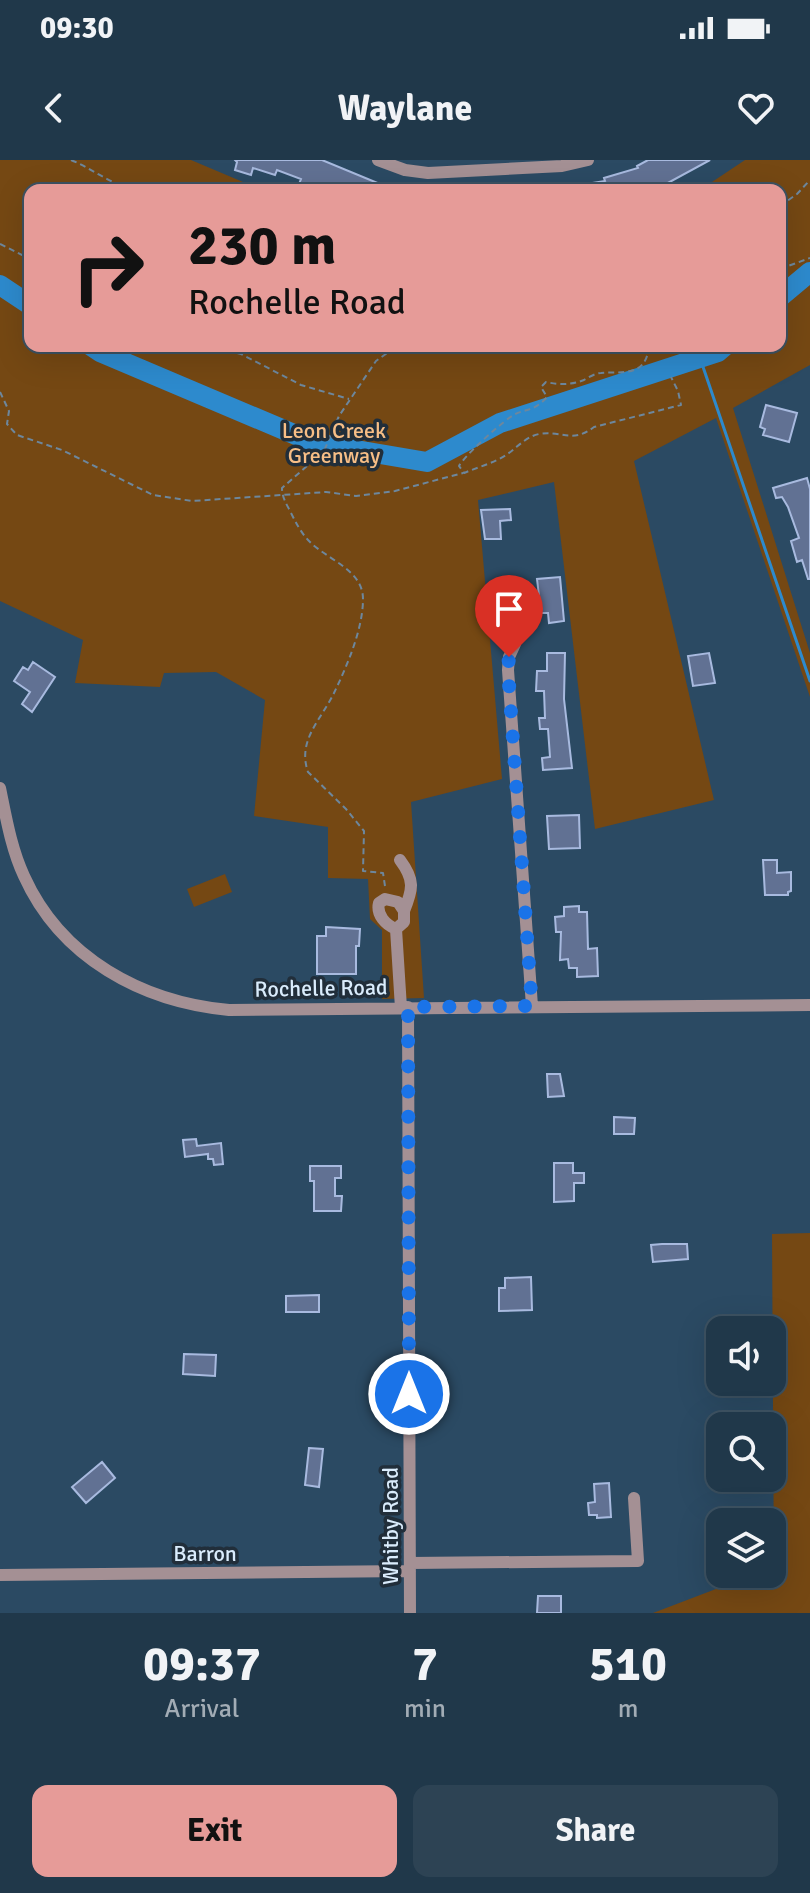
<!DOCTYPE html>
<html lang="en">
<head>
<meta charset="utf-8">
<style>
  :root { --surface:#20384a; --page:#2d4354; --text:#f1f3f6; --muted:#a2acb5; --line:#3d5262; --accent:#e69b98 }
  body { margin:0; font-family:Signika,sans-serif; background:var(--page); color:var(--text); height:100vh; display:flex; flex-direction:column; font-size:30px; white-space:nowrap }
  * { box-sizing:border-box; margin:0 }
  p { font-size:26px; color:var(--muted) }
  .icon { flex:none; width:44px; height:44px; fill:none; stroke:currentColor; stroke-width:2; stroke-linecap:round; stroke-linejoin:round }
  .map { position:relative; height:1453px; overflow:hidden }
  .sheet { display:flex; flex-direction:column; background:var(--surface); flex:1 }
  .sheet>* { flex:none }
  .guide { position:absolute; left:24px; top:24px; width:762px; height:168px; border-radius:16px; box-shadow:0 8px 32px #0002,0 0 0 2px var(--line); background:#e69b98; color:#111; overflow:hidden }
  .buttons { position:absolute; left:706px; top:1156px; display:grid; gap:16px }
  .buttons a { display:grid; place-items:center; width:80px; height:80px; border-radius:16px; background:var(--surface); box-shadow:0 8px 32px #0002,0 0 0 2px var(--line); font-size:40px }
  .pin { position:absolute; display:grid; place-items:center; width:68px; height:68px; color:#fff; margin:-82px -34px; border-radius:50% 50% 50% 0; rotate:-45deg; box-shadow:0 0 8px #0007 }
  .pin .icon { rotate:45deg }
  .me { position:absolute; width:88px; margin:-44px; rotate:0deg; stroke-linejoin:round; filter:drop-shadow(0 0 6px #0008) }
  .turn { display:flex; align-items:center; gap:28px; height:168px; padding:0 32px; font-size:36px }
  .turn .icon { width:104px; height:104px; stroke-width:2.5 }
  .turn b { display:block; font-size:56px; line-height:68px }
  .eta { display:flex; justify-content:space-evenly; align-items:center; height:136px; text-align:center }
  .eta b { font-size:48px; font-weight:800; line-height:56px }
  .button { display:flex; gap:16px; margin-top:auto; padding:16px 32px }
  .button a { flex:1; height:92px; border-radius:16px; background:var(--accent); color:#111; font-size:32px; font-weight:800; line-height:92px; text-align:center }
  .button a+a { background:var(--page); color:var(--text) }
  .status { display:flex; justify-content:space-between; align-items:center; height:56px; padding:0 40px; background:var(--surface); direction:ltr }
  .status svg { height:22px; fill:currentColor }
  header { display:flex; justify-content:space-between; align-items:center; height:104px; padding:0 32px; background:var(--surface); font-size:36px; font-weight:800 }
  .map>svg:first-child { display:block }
</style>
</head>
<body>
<div class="status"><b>09:30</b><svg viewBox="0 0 49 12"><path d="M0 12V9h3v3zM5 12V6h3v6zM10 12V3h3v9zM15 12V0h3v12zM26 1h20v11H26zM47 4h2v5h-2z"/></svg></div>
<header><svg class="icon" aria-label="back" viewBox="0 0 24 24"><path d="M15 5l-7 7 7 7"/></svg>Waylane<svg class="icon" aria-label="heart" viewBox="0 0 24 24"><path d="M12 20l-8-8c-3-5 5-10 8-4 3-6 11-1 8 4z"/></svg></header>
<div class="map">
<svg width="810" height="1453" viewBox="0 0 810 1453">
  <rect width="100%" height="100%" fill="#2b4a63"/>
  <path fill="#754813" d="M 0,0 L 191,0 L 262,30 L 30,30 L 30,186 L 780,186 L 780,30 L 700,30 L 745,0 L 810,0 L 810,205 L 733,248 L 810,493 L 810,537 L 716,258 L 634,301 L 714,640 L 595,669 L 554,322 L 478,340 L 502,619 L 411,642 L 424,838 L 382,839 L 382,770 L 370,759 L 368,719 L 328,718 L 328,667 L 254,656 L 265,540 L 216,512 L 164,513 L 160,527 L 75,523 L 83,480 L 0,441 Z
    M 225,714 L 232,732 L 194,747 L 187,729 Z
    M 810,1073 L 810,1453 L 653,1453 L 729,1424 L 774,1417 L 772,1074 Z"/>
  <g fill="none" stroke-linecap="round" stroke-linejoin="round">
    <path stroke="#2d8acd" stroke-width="3" d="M 700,198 L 810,521"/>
    <path stroke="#2d8acd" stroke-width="20" d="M 0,125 L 30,145
      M 780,137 L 810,112
      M 91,186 L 100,192 L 315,283 L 427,302 L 500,263 L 718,192 L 725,186"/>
  </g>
  <path fill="#617193" stroke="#a8badf" stroke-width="2" d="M 235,0 L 322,0 L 392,29 L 324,30 L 316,27 L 315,30 L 299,24 L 301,19 L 277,10 L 275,15 L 253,8 L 251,15 L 235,10 L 237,2 Z
    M 648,0 L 710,0 L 664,25 L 666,30 L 579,30 L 579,25 L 605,21 L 604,18 L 638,8 L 637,6 Z
    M 766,245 L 797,253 L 789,282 L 763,275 L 765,269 L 760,267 Z
    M 807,318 L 810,329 L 810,419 L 808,419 L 802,400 L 797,402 L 791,381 L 799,378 L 788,347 L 782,337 L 776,338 L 773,328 Z
    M 510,349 L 511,360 L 500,361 L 501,379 L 485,379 L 481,350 Z
    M 560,417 L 564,461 L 549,463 L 548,453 L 541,453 L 537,419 Z
    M 547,493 L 565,493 L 564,539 L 572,608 L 543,610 L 542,598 L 550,597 L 548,569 L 540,569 L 539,558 L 545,558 L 544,531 L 536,531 L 537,511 L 547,511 Z
    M 709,493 L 715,523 L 693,526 L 688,496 Z
    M 33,502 L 55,517 L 32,552 L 22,544 L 30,532 L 14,521 L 23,507 L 28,510 Z
    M 579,655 L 580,688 L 549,689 L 547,656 Z
    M 763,700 L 777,700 L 777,713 L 791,712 L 791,731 L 788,732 L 788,735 L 765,735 Z
    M 579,746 L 579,752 L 587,752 L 588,789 L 597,788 L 598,816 L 577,817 L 577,808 L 569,808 L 568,799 L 560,800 L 561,772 L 556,772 L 555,757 L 564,756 L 564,747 Z
    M 326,767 L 360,769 L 359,786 L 356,786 L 356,814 L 317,814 L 317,776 L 326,776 Z
    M 547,914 L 560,914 L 564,936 L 548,937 Z
    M 614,957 L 635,958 L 634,974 L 614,974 Z
    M 196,979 L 197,986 L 221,983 L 223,1004 L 214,1005 L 213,999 L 208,999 L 208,994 L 185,997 L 183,980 Z
    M 554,1003 L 573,1003 L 573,1013 L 584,1013 L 584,1023 L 574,1023 L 574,1041 L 554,1042 Z
    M 310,1006 L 341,1006 L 341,1018 L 335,1018 L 335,1036 L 342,1036 L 341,1051 L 314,1051 L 314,1021 L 310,1021 Z
    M 662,1084 L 687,1084 L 688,1099 L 653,1102 L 651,1085 Z
    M 531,1117 L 532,1150 L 499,1151 L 499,1128 L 505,1128 L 505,1118 Z
    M 319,1135 L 319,1152 L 286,1152 L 286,1136 Z
    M 184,1194 L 216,1195 L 215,1216 L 183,1214 Z
    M 309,1288 L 323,1289 L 319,1327 L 305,1325 Z
    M 102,1302 L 115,1318 L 86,1343 L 72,1327 Z
    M 609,1323 L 611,1357 L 597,1358 L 597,1355 L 589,1355 L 588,1343 L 595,1342 L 594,1324 Z
    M 538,1436 L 561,1436 L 561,1453 L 537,1453 Z"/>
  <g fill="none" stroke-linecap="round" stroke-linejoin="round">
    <path stroke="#6d879d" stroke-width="2" stroke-dasharray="6 4" stroke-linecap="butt" d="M 71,0 C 93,9 110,24 134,30
      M 780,46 L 797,34 L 810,20
      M 0,84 L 30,99
      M 780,109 L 810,98
      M 208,186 L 241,194 L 301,225 L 349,239
      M 649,186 C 646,218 622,211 601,213 C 596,213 589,217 584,220 C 571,225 560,225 546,222 L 541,227 L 547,237 C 532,254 524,247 509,258 C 497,267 466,294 459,306 L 464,313 C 478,307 494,303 506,295 C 517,288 525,277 539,274 C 562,270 572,284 594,267 L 681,245 L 678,231 L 671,217
      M 0,232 L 9,251 L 7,264 L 17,275 L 62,290 L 153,335 L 192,341 L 326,332 L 356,336 L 395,331 L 463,313
      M 385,726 L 383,713 L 363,711 L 364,671 L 346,649 L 308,612 C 297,580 321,560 334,533 C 347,506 363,469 363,439 C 363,410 328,400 310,382 C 301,373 296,363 290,351 C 286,343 282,337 282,328 L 324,291 L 339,256 L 376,201 L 397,186"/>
    <path stroke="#a49094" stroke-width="12" d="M 378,0 L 405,10 L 428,13 L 562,6 L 588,0
      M 515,484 L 509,497 L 508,510 L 532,846
      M 0,628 C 6,657 11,688 24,716 C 61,798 142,842 229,850 L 810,845
      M 400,700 C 415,720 413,729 404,751
      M 396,769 C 386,765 376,755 379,743 L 385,739 L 398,742 L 404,751 L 404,762 L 396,769 L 401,848
      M 408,847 L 410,1453
      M 410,1403 L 638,1401 L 634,1338
      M 0,1415 L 410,1411"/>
  </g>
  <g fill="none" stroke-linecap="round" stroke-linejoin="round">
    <path stroke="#1a73e8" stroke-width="14" stroke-dasharray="0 25.2" d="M 409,1234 L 408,847 L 532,846 L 508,510 L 509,497"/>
  </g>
  <g text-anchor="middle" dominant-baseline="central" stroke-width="7" stroke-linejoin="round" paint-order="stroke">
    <g font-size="22" fill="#f7be86" stroke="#212e3a">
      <text x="334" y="270">Leon Creek<tspan x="334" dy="25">Greenway</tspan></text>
    </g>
    <g font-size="22" fill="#daecfc" stroke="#212e3a">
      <text transform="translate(321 828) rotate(-1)">Rochelle Road</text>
      <text transform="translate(390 1366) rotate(-90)">Whitby Road</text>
      <text x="205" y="1393">Barron</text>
    </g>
  </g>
</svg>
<div class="buttons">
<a><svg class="icon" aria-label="sound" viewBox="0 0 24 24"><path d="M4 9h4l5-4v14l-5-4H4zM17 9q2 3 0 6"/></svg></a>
<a><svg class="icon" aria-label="search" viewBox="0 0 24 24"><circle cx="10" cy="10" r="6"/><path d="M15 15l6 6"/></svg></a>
<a><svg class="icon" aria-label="layers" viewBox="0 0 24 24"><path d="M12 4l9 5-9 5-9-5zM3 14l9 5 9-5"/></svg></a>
</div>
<div class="pin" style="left:509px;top:497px;background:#d93025"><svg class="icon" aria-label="arrive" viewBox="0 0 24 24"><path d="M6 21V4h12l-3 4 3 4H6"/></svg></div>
<svg class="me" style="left:409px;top:1234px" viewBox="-20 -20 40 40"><circle r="17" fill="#1a73e8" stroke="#fff" stroke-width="3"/><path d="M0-11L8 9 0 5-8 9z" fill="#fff"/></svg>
<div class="guide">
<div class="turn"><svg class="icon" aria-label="right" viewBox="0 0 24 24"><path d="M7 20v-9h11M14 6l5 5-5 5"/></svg><div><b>230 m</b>Rochelle Road</div></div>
</div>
</div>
<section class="sheet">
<div class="eta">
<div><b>09:37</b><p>Arrival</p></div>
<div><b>7</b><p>min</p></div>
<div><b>510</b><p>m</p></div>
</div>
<div class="button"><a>Exit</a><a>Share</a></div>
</section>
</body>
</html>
